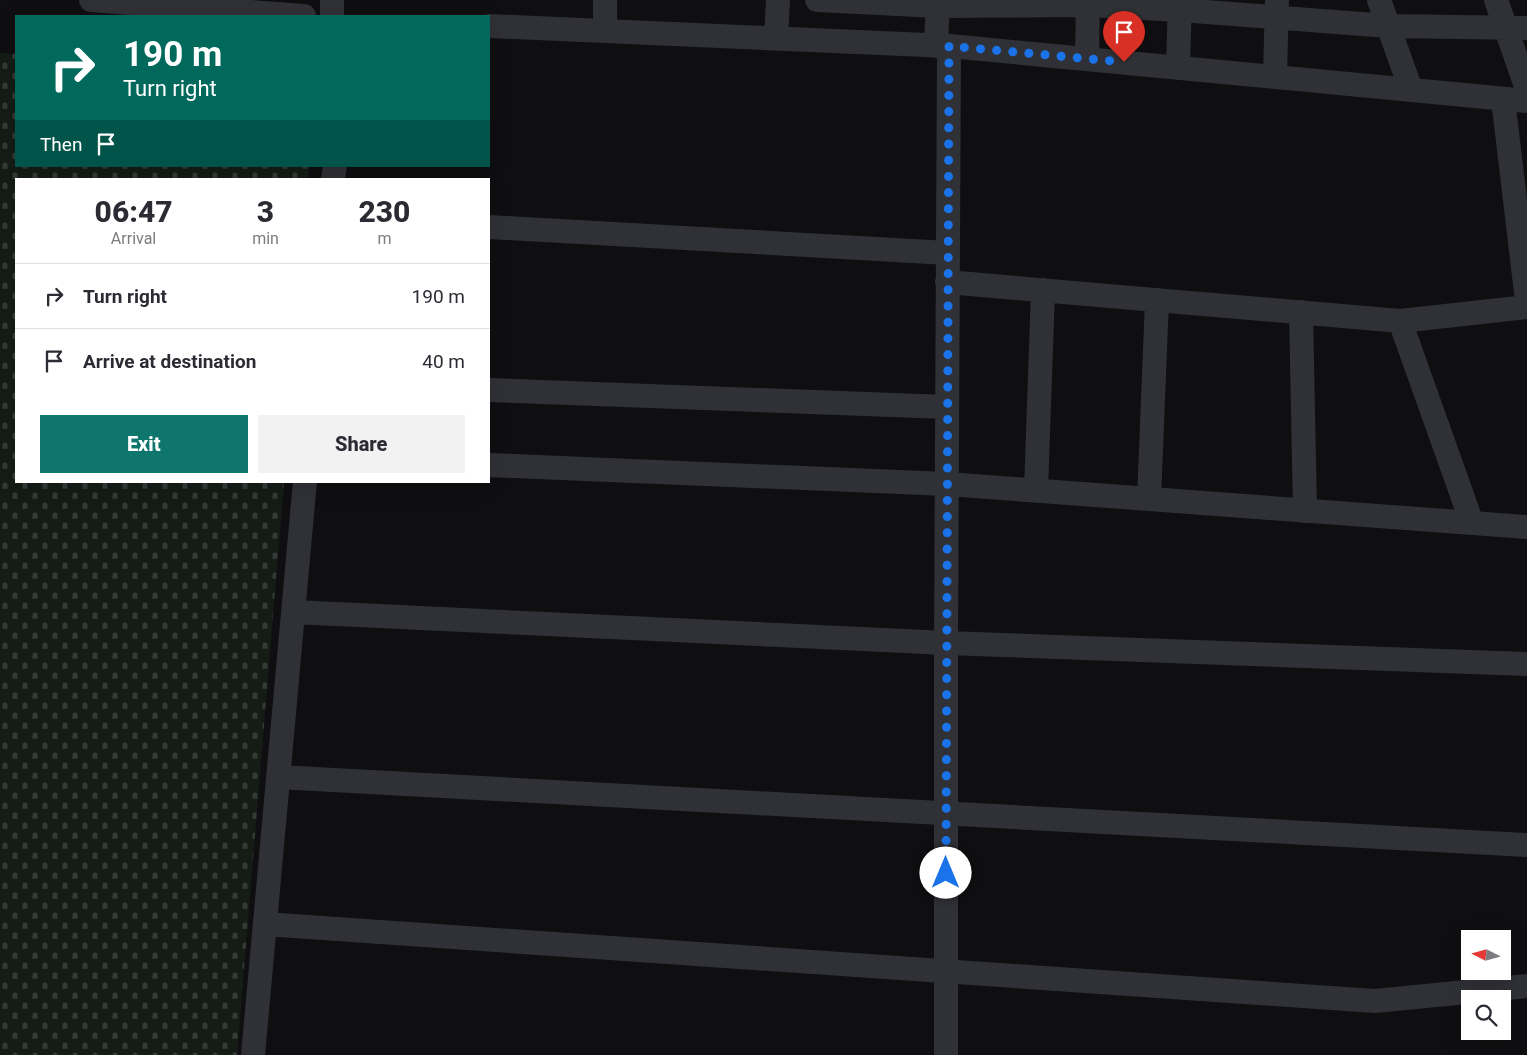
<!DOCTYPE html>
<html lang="en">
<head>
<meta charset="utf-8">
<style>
  :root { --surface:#fff; --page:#f2f2f3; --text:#2b2b33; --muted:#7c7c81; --line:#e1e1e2; --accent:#0f766e }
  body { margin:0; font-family:Roboto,sans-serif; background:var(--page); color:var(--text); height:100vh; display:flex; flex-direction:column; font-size:19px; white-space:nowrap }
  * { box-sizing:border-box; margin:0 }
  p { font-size:16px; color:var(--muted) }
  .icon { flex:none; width:28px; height:28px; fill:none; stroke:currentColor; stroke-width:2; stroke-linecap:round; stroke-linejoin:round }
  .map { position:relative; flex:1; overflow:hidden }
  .panel { position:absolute; left:15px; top:178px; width:475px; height:305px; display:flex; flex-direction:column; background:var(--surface); border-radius:0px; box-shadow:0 5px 20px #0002 }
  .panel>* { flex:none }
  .guide { position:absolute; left:15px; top:15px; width:475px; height:152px; border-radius:0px; box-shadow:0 5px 20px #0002; background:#00695c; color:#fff; overflow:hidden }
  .needle { width:32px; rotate:276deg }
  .controls { position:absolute; left:1461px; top:930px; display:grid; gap:10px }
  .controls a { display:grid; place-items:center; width:50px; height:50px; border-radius:0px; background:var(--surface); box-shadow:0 5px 20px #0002; font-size:25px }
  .pin { position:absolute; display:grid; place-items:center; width:42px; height:42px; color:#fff; margin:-51px -21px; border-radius:50% 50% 50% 0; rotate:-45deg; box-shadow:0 0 5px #0007 }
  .pin .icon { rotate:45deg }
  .me { position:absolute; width:55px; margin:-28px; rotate:0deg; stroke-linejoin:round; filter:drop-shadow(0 0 4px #0008) }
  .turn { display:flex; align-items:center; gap:18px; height:105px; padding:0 25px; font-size:22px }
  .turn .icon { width:65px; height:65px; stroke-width:2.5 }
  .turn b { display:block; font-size:35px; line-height:42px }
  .then { display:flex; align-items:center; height:48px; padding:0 25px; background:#0003; gap:10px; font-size:19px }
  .eta { display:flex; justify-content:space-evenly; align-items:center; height:85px; text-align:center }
  .eta b { font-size:30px; font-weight:800; line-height:35px }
  .cta { display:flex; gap:10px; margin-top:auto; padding:10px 25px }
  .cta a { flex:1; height:58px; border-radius:0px; background:var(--accent); color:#fff; font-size:20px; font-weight:800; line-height:58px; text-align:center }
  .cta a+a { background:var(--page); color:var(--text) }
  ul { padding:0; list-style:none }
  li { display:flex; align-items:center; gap:15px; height:65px; padding:0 25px; border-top:1px solid var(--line) }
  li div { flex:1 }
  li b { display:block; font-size:19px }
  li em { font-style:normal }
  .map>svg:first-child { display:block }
</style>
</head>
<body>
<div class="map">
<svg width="1527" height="1055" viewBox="0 0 1527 1055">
  <defs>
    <pattern id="cemetery-stones" width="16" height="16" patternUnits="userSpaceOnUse" patternTransform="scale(1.25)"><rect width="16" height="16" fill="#151c16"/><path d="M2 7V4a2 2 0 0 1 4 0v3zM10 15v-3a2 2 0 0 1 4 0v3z" fill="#343a36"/></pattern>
  </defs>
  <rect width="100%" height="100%" fill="#0f0f11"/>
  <path fill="url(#cemetery-stones)" d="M 0,53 L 16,54 L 16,166 L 309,166 L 308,179 L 16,179 L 16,481 L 284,481 L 237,1055 L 0,1055 Z"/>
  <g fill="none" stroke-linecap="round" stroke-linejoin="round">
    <path stroke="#303136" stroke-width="24" d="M 91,0 L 304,16
      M 332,0 L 332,16
      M 817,0 L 938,6 L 1088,5 L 1180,10 L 1388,26 L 1527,28
      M 1379,0 L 1411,90
      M 1496,0 L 1527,89
      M 489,26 L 949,46 L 1527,101
      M 605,31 L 605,0
      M 776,38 L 778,0
      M 936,46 L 938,0
      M 1087,59 L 1088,0
      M 1178,68 L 1180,0
      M 1275,77 L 1277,0
      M 1503,99 L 1527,301
      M 333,179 L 335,166
      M 489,227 L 948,253
      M 947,282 L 1400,321 L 1527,307
      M 1301,312 L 1305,511
      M 1400,321 L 1472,523
      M 489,390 L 947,407
      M 489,465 L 947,484 L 1527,527
      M 1036,490 L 1043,290
      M 1149,499 L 1157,300
      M 294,612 L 946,643 L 1527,664
      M 278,777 L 1527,845
      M 265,924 L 1375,1001 L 1527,986
      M 253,1055 L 305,481
      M 946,1055 L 946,643 L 949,46"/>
  </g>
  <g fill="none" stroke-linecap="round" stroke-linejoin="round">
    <path stroke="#1a73e8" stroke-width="9" stroke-dasharray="0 16.2" d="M 946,873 L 949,46 L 1124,62"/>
  </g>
</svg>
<div class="controls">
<a><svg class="needle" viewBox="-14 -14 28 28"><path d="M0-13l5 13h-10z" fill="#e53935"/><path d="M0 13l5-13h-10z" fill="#7c7c81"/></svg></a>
<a><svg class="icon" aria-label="search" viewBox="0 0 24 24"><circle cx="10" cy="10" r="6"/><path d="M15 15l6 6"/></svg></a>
</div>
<div class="pin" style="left:1124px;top:62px;background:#d93025"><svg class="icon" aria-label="arrive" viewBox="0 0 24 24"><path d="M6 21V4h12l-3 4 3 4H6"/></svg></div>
<svg class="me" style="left:946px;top:873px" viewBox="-20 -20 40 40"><circle r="19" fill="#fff"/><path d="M0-13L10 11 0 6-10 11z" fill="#1a73e8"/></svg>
<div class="guide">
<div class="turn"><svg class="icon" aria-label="right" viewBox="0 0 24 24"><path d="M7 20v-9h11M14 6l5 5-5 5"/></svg><div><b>190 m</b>Turn right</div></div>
<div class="then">Then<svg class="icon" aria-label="arrive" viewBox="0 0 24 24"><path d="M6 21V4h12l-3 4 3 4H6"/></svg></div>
</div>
<section class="panel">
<div class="eta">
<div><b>06:47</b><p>Arrival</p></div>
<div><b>3</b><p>min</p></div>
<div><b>230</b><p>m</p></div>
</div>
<ul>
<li><svg class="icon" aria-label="right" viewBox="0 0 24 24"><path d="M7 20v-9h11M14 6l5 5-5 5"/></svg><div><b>Turn right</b></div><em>190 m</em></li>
<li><svg class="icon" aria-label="arrive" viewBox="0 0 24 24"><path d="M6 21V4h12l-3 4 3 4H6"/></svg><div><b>Arrive at destination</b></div><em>40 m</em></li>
</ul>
<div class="cta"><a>Exit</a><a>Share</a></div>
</section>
</div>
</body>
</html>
